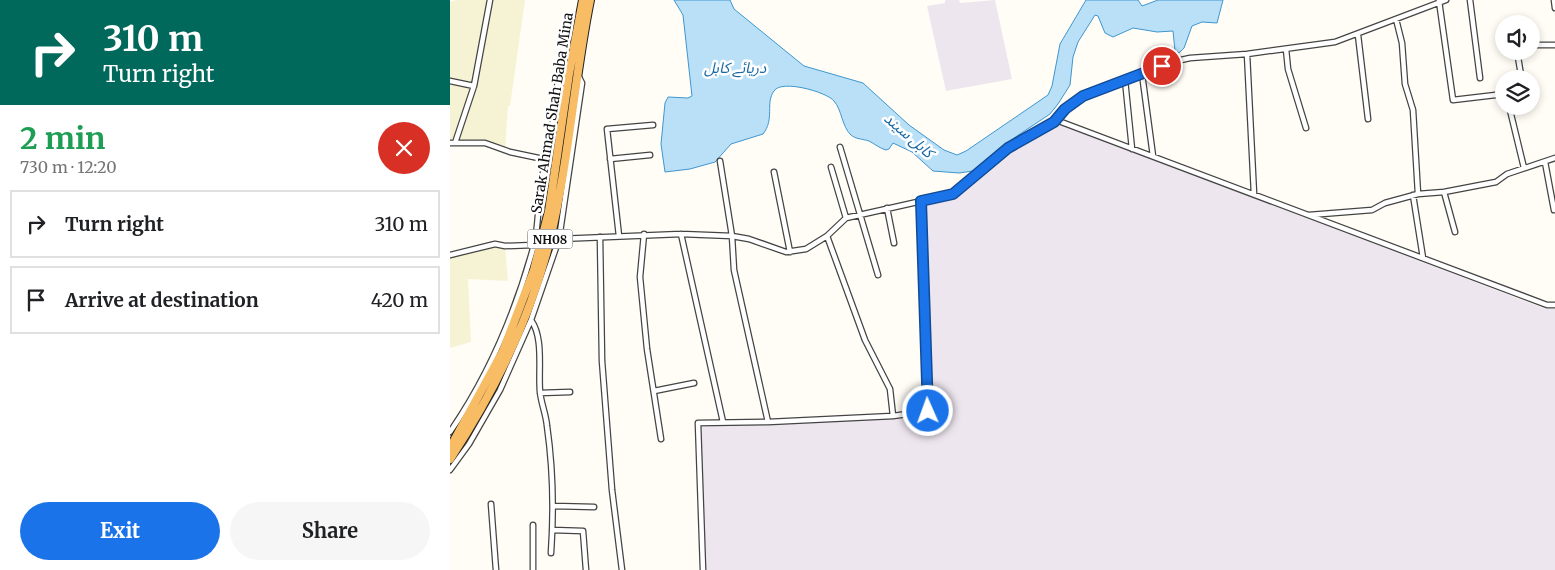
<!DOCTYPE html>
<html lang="en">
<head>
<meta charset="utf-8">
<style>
  :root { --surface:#fff; --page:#f6f6f6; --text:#202124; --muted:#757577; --line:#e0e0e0; --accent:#1a73e8 }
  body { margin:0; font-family:Merriweather,"Noto Sans Arabic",serif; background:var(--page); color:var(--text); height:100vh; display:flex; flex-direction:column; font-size:19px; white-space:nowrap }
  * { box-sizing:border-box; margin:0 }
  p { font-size:16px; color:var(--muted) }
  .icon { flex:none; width:28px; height:28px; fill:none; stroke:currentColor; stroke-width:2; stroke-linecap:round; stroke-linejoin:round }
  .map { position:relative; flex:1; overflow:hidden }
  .side { display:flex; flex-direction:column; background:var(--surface); width:450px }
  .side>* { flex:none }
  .guide { background:#00695c; color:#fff; overflow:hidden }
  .controls { position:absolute; left:1045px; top:15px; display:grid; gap:10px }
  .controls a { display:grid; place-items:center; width:45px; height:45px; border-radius:50%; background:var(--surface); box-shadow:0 2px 8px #0003; font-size:25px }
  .pin { position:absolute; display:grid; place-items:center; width:42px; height:42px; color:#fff; margin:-21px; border:2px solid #fff; border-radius:50%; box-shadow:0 1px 5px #0007 }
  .me { position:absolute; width:55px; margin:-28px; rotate:358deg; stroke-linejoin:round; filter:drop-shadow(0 0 4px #0008) }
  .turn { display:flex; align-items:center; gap:18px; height:105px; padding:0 20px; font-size:22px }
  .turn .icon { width:65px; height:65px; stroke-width:2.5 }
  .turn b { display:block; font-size:35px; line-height:42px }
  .round { display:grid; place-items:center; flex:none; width:52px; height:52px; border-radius:26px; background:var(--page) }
  .overview { display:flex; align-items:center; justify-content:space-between; height:85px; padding:0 20px }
  h1 { font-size:30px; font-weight:700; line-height:38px; color:#1e9e55 }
  .cta { display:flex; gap:10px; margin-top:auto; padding:10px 20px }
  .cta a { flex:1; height:58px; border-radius:30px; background:var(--accent); color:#fff; font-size:20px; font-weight:700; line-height:58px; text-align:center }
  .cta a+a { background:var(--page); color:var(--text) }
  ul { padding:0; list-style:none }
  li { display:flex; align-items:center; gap:15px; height:68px; margin:0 10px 8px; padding:0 10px; border:2px solid var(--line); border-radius:0px }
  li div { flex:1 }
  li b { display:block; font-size:19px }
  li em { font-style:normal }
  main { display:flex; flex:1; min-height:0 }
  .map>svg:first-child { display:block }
</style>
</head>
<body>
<main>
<section class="side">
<div class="guide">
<div class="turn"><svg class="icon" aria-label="right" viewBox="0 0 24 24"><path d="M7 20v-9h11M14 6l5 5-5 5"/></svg><div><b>310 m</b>Turn right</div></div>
</div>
<div class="overview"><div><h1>2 min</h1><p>730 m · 12:20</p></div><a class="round" style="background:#d93025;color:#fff"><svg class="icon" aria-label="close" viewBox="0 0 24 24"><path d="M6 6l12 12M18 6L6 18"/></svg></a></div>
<ul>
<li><svg class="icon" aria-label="right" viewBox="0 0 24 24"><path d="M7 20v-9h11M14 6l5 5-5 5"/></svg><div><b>Turn right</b></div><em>310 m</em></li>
<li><svg class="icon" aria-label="arrive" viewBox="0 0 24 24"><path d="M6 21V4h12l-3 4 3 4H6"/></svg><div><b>Arrive at destination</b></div><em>420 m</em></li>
</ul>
<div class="cta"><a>Exit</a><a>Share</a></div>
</section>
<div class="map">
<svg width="1105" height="570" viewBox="0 0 1105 570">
  <rect width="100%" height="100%" fill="#fffdf5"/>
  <path fill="#eee6ef" d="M 495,0 L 509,0 L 510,3 L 545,0 L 562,79 L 496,91 L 477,6 L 495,3 Z
    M 604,122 L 1096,309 L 1105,309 L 1105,570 L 255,570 L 248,427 L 477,413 L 471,201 L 503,194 L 558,148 Z"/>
  <path fill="#f6f3d4" d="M 6,0 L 75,0 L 60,106 L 58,106 L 55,151 L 39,143 L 0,143 L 0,2 Z
    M 45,244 L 55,246 L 58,281 L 18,279 L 21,342 L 0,348 L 0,255 Z"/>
  <path fill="#b9e0f7" stroke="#3f96cf" d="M 224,0 L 280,0 L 284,9 L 354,66 L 413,83 L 459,125 L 494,150 L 507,155 L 516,151 L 598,95 L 602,86 L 610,44 L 636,0 L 688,0 L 692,6 L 708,0 L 773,0 L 767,23 L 752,22 L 742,26 L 734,48 L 729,53 L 725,51 L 723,31 L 707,32 L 683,28 L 663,37 L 655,33 L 648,16 L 645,15 L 628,42 L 623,57 L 620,85 L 608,104 L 600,114 L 564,138 L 523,171 L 509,173 L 483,171 L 462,152 L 443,143 L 439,149 L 436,150 C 429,148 425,144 419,141 C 413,139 405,139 401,135 C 392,127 392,110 384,101 C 377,92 331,79 324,91 C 315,103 325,119 313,134 L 281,144 L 265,162 L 240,169 L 215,172 L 211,144 L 215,103 L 218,97 L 238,98 L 242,96 L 233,15 Z"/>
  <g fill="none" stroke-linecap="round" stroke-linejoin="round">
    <defs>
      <path id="minor" d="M 1020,0 L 1030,78
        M 1104,0 L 1105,8
        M 989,1 L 1003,100 L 1054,94
        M 946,19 L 952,43 L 955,84 L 963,110 L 968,194
        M 908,35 L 918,119
        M 1081,45 L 1105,45
        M 836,49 L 838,69 L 856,128
        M 1067,51 L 1071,75
        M 797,54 L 804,194
        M 692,74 L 703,156
        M 675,80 L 682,149
        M 0,81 L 24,86
        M 1059,106 L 1074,168
        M 606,120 L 1097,305 L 1105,305
        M 0,143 L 35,143 L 60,152 L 98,160
        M 5,143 L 24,86 L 40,0
        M 390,147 L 428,275
        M 160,159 L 200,155
        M 270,161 L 282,236 L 284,270 L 318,422
        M 1095,162 L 1104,210
        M 381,167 L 396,218
        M 324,172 L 340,252
        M 994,192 L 1005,232
        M 963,195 L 973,258
        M 437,208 L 444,243
        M 859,215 L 922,210 L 935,203 L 968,194 L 994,192 L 1046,182 L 1057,174 L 1105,158
        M 194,234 L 190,277 L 197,349 L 211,439
        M 231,234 L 273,422
        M 169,236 L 157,129 L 203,125
        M 377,236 L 415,340 L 440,389 L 443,416
        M 150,237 L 152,361 L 162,490 L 172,570
        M 109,239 L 231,234 L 282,236 L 299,239 L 336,252 L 356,249 L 377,236 L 396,218 L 503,194 L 558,148 L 604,122 L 615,109 L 633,96 L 675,80 L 722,62 L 740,58 L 797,54 L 885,42 L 996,0
        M 0,255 L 45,244 L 55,246 L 84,245
        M 81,320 C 94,338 88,370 90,392 C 91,403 96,414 97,426 C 103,468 104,510 101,553
        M 204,391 L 244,383
        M 90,393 L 120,392
        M 0,432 C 38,377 66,311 84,245 C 90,223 87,177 98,160 L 108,80 L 119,74
        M 0,470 L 19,444 L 50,390 L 81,320 L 109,239 L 132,83 L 129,77
        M 41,504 L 46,570
        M 104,506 L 144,507
        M 102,530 L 133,531 L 136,570
        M 83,570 L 83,525
        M 253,570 L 248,423 L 318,422 L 443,416 L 478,411 L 471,201"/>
      <path id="trunk" d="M 0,448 L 53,351 L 84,270 L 99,211 L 119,74 L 133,0
        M 0,459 C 44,392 81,318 100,239 C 119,161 124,79 140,0"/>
    </defs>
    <use href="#minor" stroke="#444" stroke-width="7"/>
    <use href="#trunk" stroke="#222" stroke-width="10"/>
    <use href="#minor" stroke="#fff" stroke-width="4.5"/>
    <use href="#trunk" stroke="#f7bc64" stroke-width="8"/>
  </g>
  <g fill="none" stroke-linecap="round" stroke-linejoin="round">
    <defs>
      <path id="route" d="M 478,411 L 471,201 L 503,194 L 558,148 L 604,122 L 615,109 L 633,96 L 712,66"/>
    </defs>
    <use href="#route" stroke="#114b97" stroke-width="12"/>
    <use href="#route" stroke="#1a73e8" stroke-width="9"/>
  </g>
  <g text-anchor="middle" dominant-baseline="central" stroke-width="5" stroke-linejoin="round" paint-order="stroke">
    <rect fill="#fff" stroke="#585858" stroke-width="1" x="77.5" y="229.5" width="45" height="19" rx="4"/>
    <g font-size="12" font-weight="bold" fill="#111">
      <text x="100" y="239">NH08</text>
    </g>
    <g font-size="14" fill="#111" stroke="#fff">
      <text transform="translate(102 113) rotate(-81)">Sarak Ahmad Shah Baba Mina</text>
    </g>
    <g font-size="15" font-style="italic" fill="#1768a6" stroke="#fff">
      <text x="285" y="67">دریائے کابل</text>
      <text transform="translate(459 135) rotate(41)">کابل سيند</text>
    </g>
  </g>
</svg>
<div class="controls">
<a><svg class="icon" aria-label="sound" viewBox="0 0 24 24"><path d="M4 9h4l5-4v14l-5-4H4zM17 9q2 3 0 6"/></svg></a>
<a><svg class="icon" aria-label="layers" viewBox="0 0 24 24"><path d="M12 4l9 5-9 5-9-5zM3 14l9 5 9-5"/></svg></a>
</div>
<div class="pin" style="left:712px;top:66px;background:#d93025"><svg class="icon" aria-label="arrive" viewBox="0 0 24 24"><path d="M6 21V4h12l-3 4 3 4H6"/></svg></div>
<svg class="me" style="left:478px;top:411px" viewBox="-20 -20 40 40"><circle r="17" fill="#1a73e8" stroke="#fff" stroke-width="3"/><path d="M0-11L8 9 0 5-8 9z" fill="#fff"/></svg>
</div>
</main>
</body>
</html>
